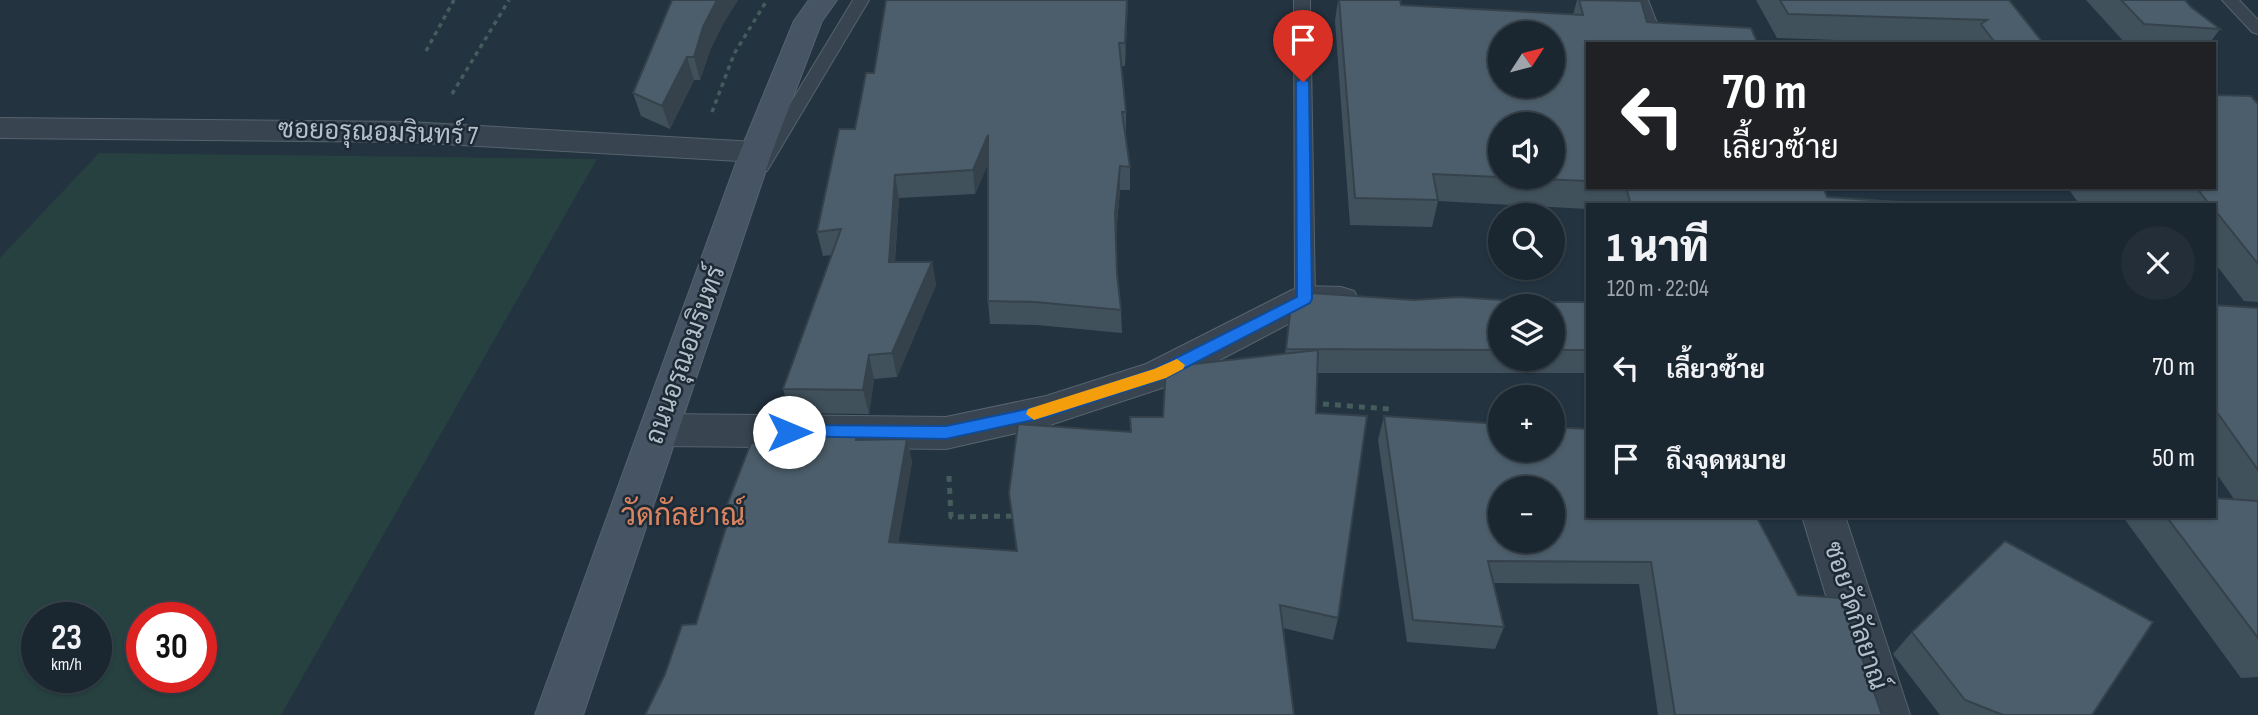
<!DOCTYPE html>
<html lang="th">
<head>
<meta charset="utf-8">
<style>
  :root { --surface:#1a2630; --page:#232e38; --text:#f1f3f6; --muted:#9fa5ab; --line:#38434c }
  body { margin:0; font-family:"Sofia Sans Condensed",Sarabun,sans-serif; background:var(--page); color:var(--text); height:100vh; display:flex; flex-direction:column; font-size:26px; white-space:nowrap }
  * { box-sizing:border-box; margin:0 }
  p { font-size:23px; color:var(--muted) }
  .icon { flex:none; width:38px; height:38px; fill:none; stroke:currentColor; stroke-width:2; stroke-linecap:round; stroke-linejoin:round }
  .map { position:relative; flex:1; overflow:hidden }
  .side { position:absolute; left:1586px; top:203px; width:630px; height:315px; display:flex; flex-direction:column; background:var(--surface); border-radius:0px; box-shadow:0 2px 5px #0004,0 0 0 2px var(--line) }
  .side>* { flex:none }
  .hud { position:absolute; left:1586px; top:42px; width:630px; height:147px; border-radius:0px; box-shadow:0 2px 5px #0004,0 0 0 2px var(--line); background:#202124; color:#fff; overflow:hidden }
  .needle { width:46px; rotate:54deg }
  .fabs { position:absolute; left:1488px; top:21px; display:grid; gap:14px }
  .fabs a { display:grid; place-items:center; width:77px; height:77px; border-radius:50%; background:var(--surface); box-shadow:0 2px 5px #0004,0 0 0 2px var(--line); font-size:35px }
  .speed { position:absolute; left:21px; top:602px; display:flex; gap:14px; font-size:35px; font-weight:700; text-align:center }
  .speed>* { display:grid; place-content:center; width:91px; height:91px; border-radius:50%; background:var(--surface); box-shadow:0 2px 5px #0004,0 0 0 2px var(--line); line-height:1 }
  .speed small { font-size:18px; font-weight:400 }
  .speed .limit { border:10px solid #d22; background:#fff; color:#111 }
  .pin { position:absolute; display:grid; place-items:center; width:60px; height:60px; color:#fff; margin:-72px -30px; border-radius:50% 50% 50% 0; rotate:-45deg; box-shadow:0 0 7px #0007 }
  .pin .icon { rotate:45deg }
  .me { position:absolute; width:77px; margin:-38px; rotate:90deg; stroke-linejoin:round; filter:drop-shadow(0 0 5px #0008) }
  .turn { display:flex; align-items:center; gap:24px; height:147px; padding:0 21px; font-size:32px }
  .turn .icon { width:91px; height:91px; stroke-width:2.5 }
  .turn b { display:block; font-size:49px; line-height:60px }
  .round { display:grid; place-items:center; flex:none; width:74px; height:74px; border-radius:37px; background:var(--page) }
  .overview { display:flex; align-items:center; justify-content:space-between; height:119px; padding:0 21px }
  h1 { font-size:42px; font-weight:800; line-height:52px }
  ul { padding:0; list-style:none }
  li { display:flex; align-items:center; gap:21px; height:91px; padding:0 21px }
  li div { flex:1 }
  li b { display:block; font-size:26px }
  li em { font-style:normal }
  .map>svg:first-child { display:block }
</style>
</head>
<body>
<div class="map">
<svg width="2258" height="715" viewBox="0 0 2258 715">
  <rect width="100%" height="100%" fill="#233340"/>
  <path fill="#264140" fill-rule="evenodd" d="M 99,153 L 597,159 L 281,715 L 0,715 L 0,258 ZM 37,618 L 96,618 L 96,677 L 37,677 ZM 142,618 L 201,618 L 201,677 L 142,677 Z"/>
  <g fill="none" stroke-linecap="round" stroke-linejoin="round">
    <defs>
      <path id="service" d="M 853,0 L 869,0 L 767,171 L 755,171 L 752,167 Z
        M 1294,0 L 1310,0 L 1315,299 L 1312,304 L 1298,304 L 1295,299 Z
        M 1632,0 L 1648,0 L 1665,44 L 1649,44 Z
        M 2222,0 L 2239,0 L 2258,20 L 2258,34 L 2252,32 Z"/>
      <path id="minor" d="M 0,118 L 409,122 L 756,142 L 768,145 L 772,152 L 768,159 L 756,162 L 409,142 L 0,138 Z
        M 1305,286 L 1341,287 L 1354,291 L 1359,300 L 1354,309 L 1341,313 L 1311,312 L 1174,384 L 1047,426 L 946,449 L 659,446 L 645,441 L 639,430 L 645,419 L 659,414 L 946,417 L 1046,396 L 1146,364 L 1292,290 Z
        M 1802,516 L 1845,516 L 1910,715 L 1862,715 Z"/>
      <path id="secondary" d="M 809,0 L 837,0 L 822,21 L 772,152 L 583,715 L 535,715 L 740,152 L 794,21 Z"/>
    </defs>
    <use href="#service" stroke="#56636d" stroke-width="2"/>
    <use href="#minor" stroke="#56636d" stroke-width="2"/>
    <use href="#secondary" stroke="#56636d" stroke-width="2"/>
    <path stroke="#445d5c" stroke-width="3.5" stroke-dasharray="4.5 4.5" stroke-linecap="butt" d="M 426,51 L 454,0
      M 452,94 L 509,0
      M 712,112 L 734,54 L 767,0"/>
    <path stroke="#445d5c" stroke-width="5" stroke-dasharray="6 6" stroke-linecap="butt" d="M 1311,403 L 1389,409
      M 949,476 L 951,517 L 1017,516"/>
    <use href="#service" fill="#384550" fill-rule="evenodd"/>
    <use href="#minor" fill="#384550" fill-rule="evenodd"/>
    <use href="#secondary" fill="#465463" fill-rule="evenodd"/>
  </g>
  <path fill="#41515c" fill-rule="evenodd" d="M 672,0 L 738,0 L 724,22 L 710,50 L 700,80 L 694,80 L 670,129 L 641,116 L 633,93 Z
    M 886,0 L 1128,0 L 1125,66 L 1121,66 L 1126,112 L 1126,136 L 1130,167 L 1130,190 L 1120,190 L 1116,233 L 1117,274 L 1121,310 L 1122,333 L 1037,325 L 990,324 L 988,301 L 988,164 L 975,194 L 899,198 L 895,262 L 932,262 L 936,285 L 897,377 L 874,379 L 869,414 L 790,413 L 783,389 L 832,255 L 823,256 L 817,232 L 874,73 Z
    M 1338,0 L 1400,0 L 1401,5 L 1573,15 L 1577,0 L 1616,0 L 1587,44 L 1587,187 L 1823,187 L 1827,197 L 1944,205 L 1587,205 L 1587,209 L 1438,201 L 1432,227 L 1350,225 L 1335,21 Z
    M 1756,0 L 2009,0 L 2044,44 L 1954,44 L 1777,38 Z
    M 2086,0 L 2185,0 L 2191,7 L 2220,29 L 2209,44 L 2126,44 Z
    M 2258,104 L 2258,302 L 2244,301 L 2214,262 L 2214,205 L 2080,205 L 2067,187 L 2214,187 Z
    M 1414,300 L 1587,302 L 1587,373 L 1317,373 L 1316,413 L 1338,618 L 1333,640 L 1283,628 L 696,624 L 730,512 L 727,505 L 764,442 L 858,428 L 861,440 L 907,439 L 912,462 L 898,542 L 1016,551 L 1009,493 L 1130,432 L 1130,417 L 1163,417 L 1285,354 L 1291,304 ZM 1500,306 L 1552,306 L 1552,359 L 1500,359 Z
    M 2214,305 L 2258,308 L 2258,677 L 2241,678 L 2123,517 L 2124,516 L 2214,516 L 2234,499 L 2214,470 Z
    M 1384,416 L 1798,595 L 1882,715 L 1658,715 L 1639,584 L 1494,583 L 1504,627 L 1495,649 L 1407,642 L 1378,440 Z
    M 1912,632 L 2092,715 L 1940,715 L 1893,654 Z"/>
  <path fill="#35424b" d="M 717,0 L 738,0 L 724,22 L 710,50 L 700,80 L 694,57 L 703,27 Z
    M 1127,0 L 1128,0 L 1125,66 L 1125,43 Z
    M 687,57 L 694,80 L 670,129 L 662,106 Z
    M 988,135 L 990,159 L 975,194 L 973,170 Z
    M 1120,166 L 1120,190 L 1116,236 L 1115,213 Z
    M 895,175 L 899,198 L 893,286 L 889,262 Z
    M 932,262 L 936,285 L 897,377 L 892,353 Z
    M 869,355 L 874,379 L 869,414 L 863,390 Z
    M 858,428 L 863,451 L 856,440 Z
    M 907,439 L 912,462 L 895,564 L 889,542 Z"/>
  <path fill="#4c5e6b" stroke="#35424b" stroke-width="2" fill-rule="evenodd" d="M 672,0 L 717,0 L 703,27 L 694,57 L 687,57 L 662,106 L 633,93 Z
    M 886,0 L 1127,0 L 1125,43 L 1119,43 L 1126,112 L 1122,112 L 1130,167 L 1120,166 L 1115,213 L 1117,274 L 1121,310 L 1035,302 L 988,301 L 988,135 L 973,170 L 895,175 L 889,262 L 932,262 L 892,353 L 869,355 L 863,390 L 783,389 L 841,229 L 817,232 L 839,129 L 855,129 L 866,73 L 874,73 Z
    M 1339,0 L 1400,0 L 1401,5 L 1583,15 L 1579,0 L 1641,1 L 1647,22 L 1751,28 L 1758,44 L 1587,44 L 1587,181 L 1433,174 L 1438,200 L 1355,198 ZM 1500,33 L 1552,33 L 1552,86 L 1500,86 ZM 1500,124 L 1552,124 L 1552,177 L 1500,177 Z
    M 1780,0 L 2009,0 L 2044,44 L 1996,44 L 1981,24 L 1987,20 L 1788,14 Z
    M 2121,0 L 2185,0 L 2191,7 L 2220,29 L 2144,24 Z
    M 2214,95 L 2251,96 L 2258,104 L 2258,264 L 2214,209 L 2214,205 L 2210,205 L 2196,187 L 2214,187 Z
    M 1626,187 L 1823,187 L 1827,197 L 1944,205 L 1631,205 Z
    M 1312,293 L 1414,300 L 1459,297 L 1529,302 L 1587,302 L 1587,350 L 1552,350 L 1552,306 L 1500,306 L 1500,350 L 1286,349 L 1291,304 Z
    M 2214,305 L 2258,308 L 2258,470 L 2214,408 Z
    M 1318,350 L 1316,413 L 1367,416 L 1338,618 L 1280,605 L 1294,715 L 645,715 L 665,674 L 682,625 L 696,624 L 733,505 L 727,505 L 751,443 L 764,442 L 769,427 L 858,428 L 856,440 L 907,439 L 889,542 L 1017,551 L 1009,493 L 1018,424 L 1131,432 L 1130,417 L 1163,417 L 1166,367 Z
    M 1384,416 L 1500,424 L 1500,450 L 1552,450 L 1552,427 L 1587,429 L 1587,516 L 1756,516 L 1798,595 L 1841,598 L 1882,715 L 1675,715 L 1651,562 L 1488,561 L 1504,627 L 1413,620 ZM 1500,488 L 1552,488 L 1552,541 L 1500,541 Z
    M 2214,498 L 2258,501 L 2258,638 L 2166,516 L 2214,516 Z
    M 2005,541 L 2153,622 L 2092,715 L 2003,715 L 1965,700 L 1912,632 Z"/>
  <path fill="#1a73e8" stroke="#114b97" stroke-width="2" d="M 1303,78 L 1309,82 L 1312,299 L 1310,303 L 1166,378 L 1047,417 L 946,439 L 783,436 L 781,432 L 783,427 L 789,425 L 946,426 L 1046,405 L 1154,369 L 1297,297 L 1296,82 Z"/>
  <path fill="#f59e0b" d="M 1177,359 L 1185,365 L 1183,369 L 1166,378 L 1034,420 L 1026,414 L 1028,409 L 1154,369 Z"/>
  <g text-anchor="middle" dominant-baseline="central" stroke-width="5" stroke-linejoin="round" paint-order="stroke">
    <g font-size="26" fill="#b4c0ca" stroke="#1d2a35">
      <text transform="translate(378 133) rotate(2)">ซอยอรุณอมรินทร์ 7</text>
      <text transform="translate(686 355) rotate(-70)">ถนนอรุณอมรินทร์</text>
      <text transform="translate(1855 616) rotate(72)">ซอยวัดกัลยาณ์</text>
    </g>
    <g font-size="30" fill="#da8560" stroke="#1d2a35">
      <text x="683" y="516">วัดกัลยาณ์</text>
    </g>
  </g>
</svg>
<div class="fabs">
<a><svg class="needle" viewBox="-14 -14 28 28"><path d="M0-13l5 13h-10z" fill="#e53935"/><path d="M0 13l5-13h-10z" fill="#9fa5ab"/></svg></a>
<a><svg class="icon" aria-label="sound" viewBox="0 0 24 24"><path d="M4 9h4l5-4v14l-5-4H4zM17 9q2 3 0 6"/></svg></a>
<a><svg class="icon" aria-label="search" viewBox="0 0 24 24"><circle cx="10" cy="10" r="6"/><path d="M15 15l6 6"/></svg></a>
<a><svg class="icon" aria-label="layers" viewBox="0 0 24 24"><path d="M12 4l9 5-9 5-9-5zM3 14l9 5 9-5"/></svg></a>
<a>+</a>
<a>−</a>
</div>
<div class="speed"><div>23<small>km/h</small></div><div class="limit">30</div></div>
<div class="pin" style="left:1303px;top:82px;background:#d93025"><svg class="icon" aria-label="arrive" viewBox="0 0 24 24"><path d="M6 21V4h12l-3 4 3 4H6"/></svg></div>
<svg class="me" style="left:789px;top:432px" viewBox="-20 -20 40 40"><circle r="19" fill="#fff"/><path d="M0-13L10 11 0 6-10 11z" fill="#1a73e8"/></svg>
<div class="hud">
<div class="turn"><svg class="icon" aria-label="left" viewBox="0 0 24 24"><path d="M17 20v-9H6M10 6l-5 5 5 5"/></svg><div><b>70 m</b>เลี้ยวซ้าย</div></div>
</div>
<section class="side">
<div class="overview"><div><h1>1 นาที</h1><p>120 m · 22:04</p></div><a class="round"><svg class="icon" aria-label="close" viewBox="0 0 24 24"><path d="M6 6l12 12M18 6L6 18"/></svg></a></div>
<ul>
<li><svg class="icon" aria-label="left" viewBox="0 0 24 24"><path d="M17 20v-9H6M10 6l-5 5 5 5"/></svg><div><b>เลี้ยวซ้าย</b></div><em>70 m</em></li>
<li><svg class="icon" aria-label="arrive" viewBox="0 0 24 24"><path d="M6 21V4h12l-3 4 3 4H6"/></svg><div><b>ถึงจุดหมาย</b></div><em>50 m</em></li>
</ul>
</section>
</div>
</body>
</html>
